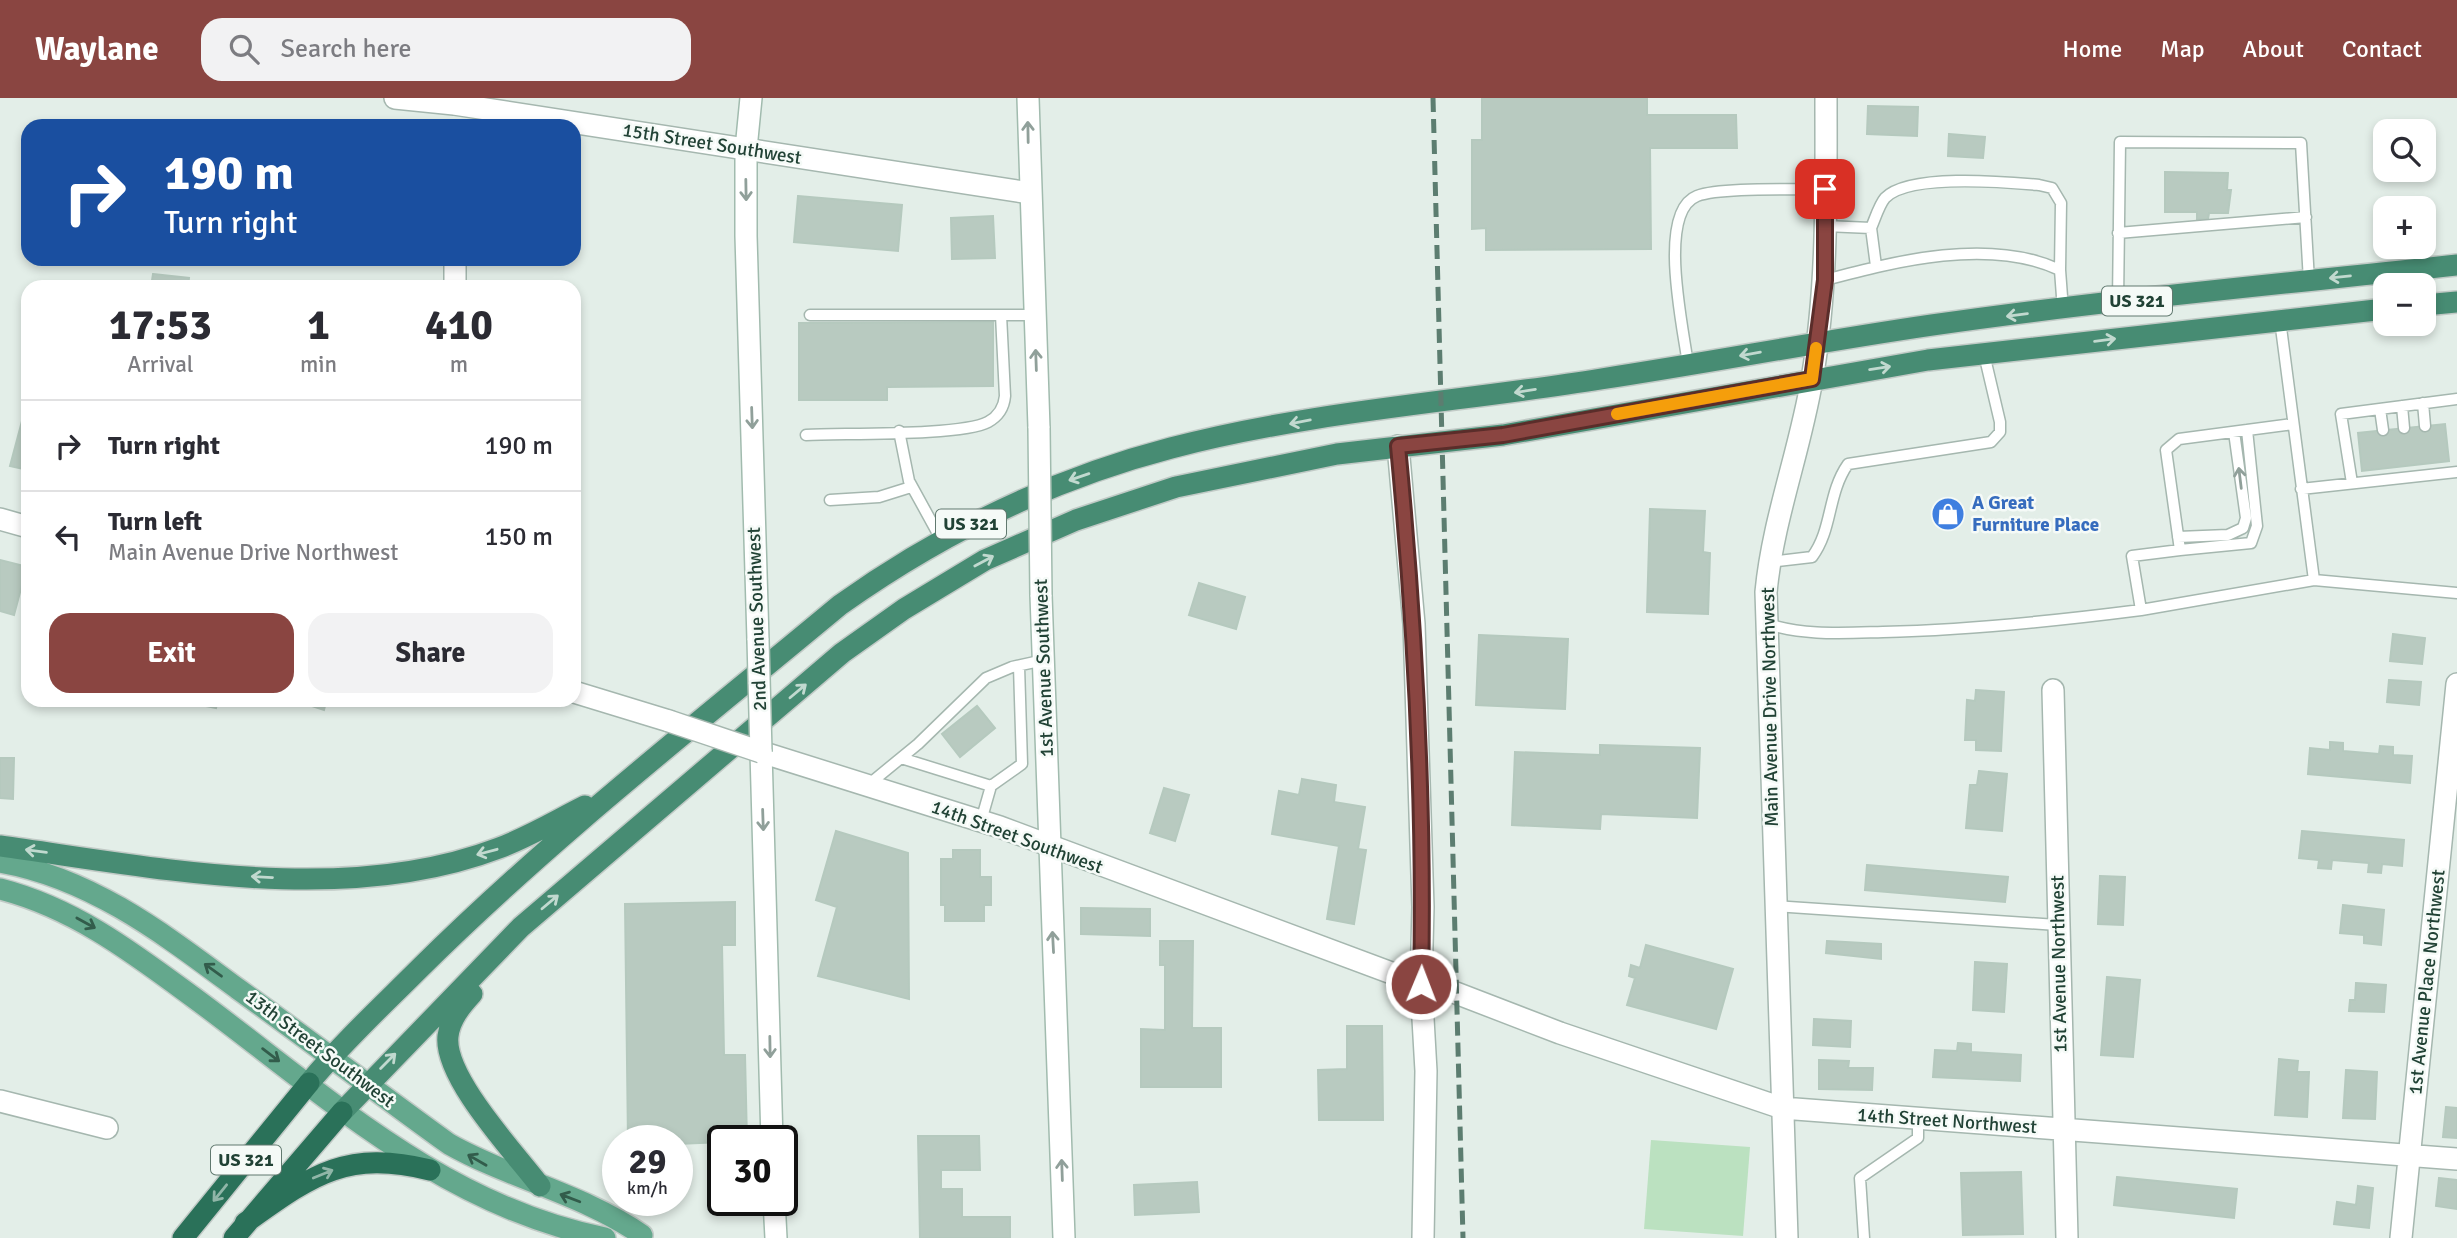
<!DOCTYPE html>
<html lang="en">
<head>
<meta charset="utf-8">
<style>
  :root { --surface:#fff; --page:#f2f2f3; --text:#2b2b33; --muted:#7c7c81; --line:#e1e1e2; --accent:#8a4541 }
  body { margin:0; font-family:Signika,sans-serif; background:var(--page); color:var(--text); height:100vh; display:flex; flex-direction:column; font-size:26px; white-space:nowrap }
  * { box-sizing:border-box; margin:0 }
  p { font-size:23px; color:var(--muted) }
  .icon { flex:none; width:38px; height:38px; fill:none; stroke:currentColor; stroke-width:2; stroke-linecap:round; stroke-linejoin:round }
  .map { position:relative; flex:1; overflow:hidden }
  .details { position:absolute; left:21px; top:182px; width:560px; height:427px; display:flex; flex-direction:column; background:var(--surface); border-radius:21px; box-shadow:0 4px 10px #0003 }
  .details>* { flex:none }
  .hud { position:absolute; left:21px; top:21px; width:560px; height:147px; border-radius:21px; box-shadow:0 4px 10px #0003; background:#1a4fa0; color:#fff; overflow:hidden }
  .fabs { position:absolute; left:2373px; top:21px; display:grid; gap:14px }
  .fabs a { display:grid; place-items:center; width:63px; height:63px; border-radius:14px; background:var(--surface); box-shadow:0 4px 10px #0003; font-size:35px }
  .speed { position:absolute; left:602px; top:1027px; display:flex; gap:14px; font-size:35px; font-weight:700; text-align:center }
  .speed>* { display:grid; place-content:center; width:91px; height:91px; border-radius:50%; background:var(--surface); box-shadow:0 4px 10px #0003; line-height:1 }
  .speed small { font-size:18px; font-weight:400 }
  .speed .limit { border:4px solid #111; border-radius:10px; background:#fff; color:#111 }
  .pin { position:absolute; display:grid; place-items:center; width:60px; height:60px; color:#fff; margin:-30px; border-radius:14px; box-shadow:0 4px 10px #0006 }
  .me { position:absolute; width:77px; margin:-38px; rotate:1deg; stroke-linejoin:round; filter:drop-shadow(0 0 5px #0008) }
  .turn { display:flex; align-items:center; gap:24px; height:147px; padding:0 28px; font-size:32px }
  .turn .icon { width:91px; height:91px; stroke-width:2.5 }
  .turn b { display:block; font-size:49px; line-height:60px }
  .eta { display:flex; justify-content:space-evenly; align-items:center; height:119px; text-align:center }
  .eta b { font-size:42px; font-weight:800; line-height:49px }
  .button { display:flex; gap:14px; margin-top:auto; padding:14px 28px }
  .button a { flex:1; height:80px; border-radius:21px; background:var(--accent); color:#fff; font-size:28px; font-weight:800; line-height:80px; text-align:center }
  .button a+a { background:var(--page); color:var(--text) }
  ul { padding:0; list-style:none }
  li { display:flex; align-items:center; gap:21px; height:91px; padding:0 28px; border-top:2px solid var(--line) }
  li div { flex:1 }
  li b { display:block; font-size:26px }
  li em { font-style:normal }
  header { display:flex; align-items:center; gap:42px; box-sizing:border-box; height:98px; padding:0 35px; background:var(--accent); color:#fff }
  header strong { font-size:33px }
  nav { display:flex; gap:38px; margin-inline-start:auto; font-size:24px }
  .search { width:490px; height:63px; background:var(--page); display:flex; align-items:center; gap:18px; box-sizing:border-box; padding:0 24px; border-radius:21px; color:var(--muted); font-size:26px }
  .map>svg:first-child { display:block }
</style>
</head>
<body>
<header>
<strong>Waylane</strong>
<div class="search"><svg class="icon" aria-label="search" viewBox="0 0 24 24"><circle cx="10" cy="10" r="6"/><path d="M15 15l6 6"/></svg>Search here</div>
<nav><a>Home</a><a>Map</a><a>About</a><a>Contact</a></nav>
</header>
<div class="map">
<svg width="2457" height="1140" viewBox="0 0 2457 1140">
  <rect width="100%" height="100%" fill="#e3eee8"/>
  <path fill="#bbe1c0" d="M 1651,1042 L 1750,1049 L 1743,1138 L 1644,1131 Z"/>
  <path fill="#b8cac0" stroke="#b5c9be" stroke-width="2" d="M 1482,0 L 1647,0 L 1647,17 L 1736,17 L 1737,50 L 1650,50 L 1651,151 L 1486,152 L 1486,130 L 1472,131 L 1472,42 L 1482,42 Z
    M 1868,8 L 1918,9 L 1917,38 L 1867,36 Z
    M 1949,36 L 1985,39 L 1983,60 L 1948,58 Z
    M 2165,74 L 2228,75 L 2227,92 L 2231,92 L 2228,115 L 2209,115 L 2208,121 L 2197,121 L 2197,114 L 2165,114 Z
    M 798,98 L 902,107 L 898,153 L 794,144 Z
    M 993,118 L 995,160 L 952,161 L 951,120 Z
    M 153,176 L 189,180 L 188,189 L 151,189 Z
    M 993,224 L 993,288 L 887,289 L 887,302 L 799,302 L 799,225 Z
    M 22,323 L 28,325 L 28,372 L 10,368 Z
    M 2445,326 L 2449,363 L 2362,373 L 2358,335 Z
    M 1650,411 L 1705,413 L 1703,454 L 1710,455 L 1708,516 L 1647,514 Z
    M 0,462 L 28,469 L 28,485 L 23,483 L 14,517 L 0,513 Z
    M 1199,485 L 1245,499 L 1236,531 L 1189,517 Z
    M 2393,536 L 2425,540 L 2422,566 L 2390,563 Z
    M 1479,537 L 1568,541 L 1565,611 L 1476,607 Z
    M 2389,582 L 2421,584 L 2419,607 L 2387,604 Z
    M 1976,592 L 2004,594 L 2001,653 L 1976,652 L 1976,642 L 1965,642 L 1967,602 L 1975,603 Z
    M 191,602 L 218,602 L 216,610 L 191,605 Z
    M 304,602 L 339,602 L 337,607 L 326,604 L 324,612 L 303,605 Z
    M 977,608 L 995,630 L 960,659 L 942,636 Z
    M 2330,644 L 2343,645 L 2343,653 L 2379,656 L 2380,648 L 2393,649 L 2393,657 L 2412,658 L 2410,685 L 2308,676 L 2310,650 L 2330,652 Z
    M 1600,647 L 1700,650 L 1697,720 L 1601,716 L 1600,731 L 1512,727 L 1515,654 L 1600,657 Z
    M 0,660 L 14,660 L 13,701 L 0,700 Z
    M 1979,673 L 2007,676 L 2002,733 L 1966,730 L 1970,687 L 1977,687 Z
    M 1302,681 L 1336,687 L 1334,704 L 1365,709 L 1358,751 L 1366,752 L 1354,826 L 1327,821 L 1339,748 L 1272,736 L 1279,693 L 1299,697 Z
    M 1164,690 L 1189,697 L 1175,743 L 1150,735 Z
    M 836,733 L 908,755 L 909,901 L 818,878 L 837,809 L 816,802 Z
    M 2302,733 L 2404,742 L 2402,768 L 2382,766 L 2381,775 L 2368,774 L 2369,765 L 2332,762 L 2331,771 L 2318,770 L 2319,762 L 2299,760 Z
    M 953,752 L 980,752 L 980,779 L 991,779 L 991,807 L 984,807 L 984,823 L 945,823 L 945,807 L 941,807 L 941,761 L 953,761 Z
    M 1867,767 L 2008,779 L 2005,804 L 1865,792 Z
    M 2100,778 L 2125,779 L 2123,827 L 2098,826 Z
    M 735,804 L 735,847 L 722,847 L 724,957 L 745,957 L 747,1043 L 677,1046 L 677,1043 L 628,1043 L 625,806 Z
    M 2343,807 L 2384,812 L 2381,847 L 2364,845 L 2364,837 L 2340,835 Z
    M 1081,810 L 1150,811 L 1150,838 L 1081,836 Z
    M 1160,843 L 1193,843 L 1192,930 L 1221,930 L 1221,989 L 1141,989 L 1141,931 L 1165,932 L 1165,867 L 1160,867 Z
    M 1827,843 L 1881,846 L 1881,861 L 1826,855 Z
    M 1646,847 L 1733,871 L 1716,931 L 1627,907 L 1635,880 L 1629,878 L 1631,867 L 1640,870 Z
    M 1975,864 L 2007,866 L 2004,914 L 1973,912 Z
    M 2107,879 L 2140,882 L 2133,959 L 2101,957 Z
    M 2356,885 L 2386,887 L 2384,914 L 2349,913 L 2350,902 L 2355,902 Z
    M 1814,921 L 1851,923 L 1850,949 L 1813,947 Z
    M 1347,928 L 1382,928 L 1383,1022 L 1319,1022 L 1318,972 L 1347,971 Z
    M 1958,945 L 1971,946 L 1971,954 L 2021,957 L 2020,983 L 1933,979 L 1935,952 L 1957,953 Z
    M 2279,961 L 2298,963 L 2297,974 L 2309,974 L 2307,1019 L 2275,1017 Z
    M 1819,962 L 1849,963 L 1848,970 L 1873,970 L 1872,992 L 1819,991 Z
    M 2346,972 L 2377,974 L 2375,1021 L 2343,1020 Z
    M 2446,1009 L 2457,1010 L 2457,1040 L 2443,1039 Z
    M 918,1038 L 979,1038 L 980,1072 L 941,1072 L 941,1091 L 962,1091 L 962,1119 L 1010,1119 L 1010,1140 L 920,1140 Z
    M 2021,1074 L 2023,1136 L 1963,1137 L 1961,1075 Z
    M 2117,1079 L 2237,1091 L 2234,1120 L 2114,1107 Z
    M 2439,1080 L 2457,1082 L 2457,1111 L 2436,1108 Z
    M 1197,1084 L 1199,1114 L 1135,1117 L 1134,1087 Z
    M 2358,1088 L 2373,1090 L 2369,1130 L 2334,1126 L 2337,1104 L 2356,1107 Z"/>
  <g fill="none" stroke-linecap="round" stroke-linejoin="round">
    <defs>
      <path id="service" d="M 1825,128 L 1871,130 L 1876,168
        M 1871,130 C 1875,121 1879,107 1885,100 C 1909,75 2005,84 2039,87 L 2052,90 L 2061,105 L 2060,172
        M 2118,135 L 2306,119
        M 1825,182 C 1896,163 1990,139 2060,172 L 2063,212
        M 2118,204 L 2120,44 L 2301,45 L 2309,183
        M 810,217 L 1035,217
        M 1688,267 C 1684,233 1656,114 1697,98 C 1722,89 1796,92 1825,91
        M 2423,305 L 2425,328
        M 2402,308 L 2404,330
        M 2380,311 L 2383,332
        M 2247,332 L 2257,428 L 2251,445 L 2180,452 L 2166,352 L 2179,341 L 2293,326
        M 899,333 L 909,383 L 942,443
        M 806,337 C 843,335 962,338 988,324 C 999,318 1004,309 1005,298 L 1001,217
        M 2352,385 L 2341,316 L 2457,301
        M 2301,391 L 2457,374
        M 830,402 L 879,399 L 911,389
        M 2178,439 L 2228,437 L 2243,430 L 2246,420 L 2234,334
        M 2180,452 L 2132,458 L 2141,512 L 2314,482 L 2280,222
        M 1770,464 L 1812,459 C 1833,431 1827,396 1848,366 L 1991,344 L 2000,334 L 2000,324 L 1984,256
        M 2314,482 L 2457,495
        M 1765,525 C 1802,538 1844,535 1883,534 C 1969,532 2055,523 2141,512
        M 901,660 L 991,688 L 1022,666 L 1019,568
        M 868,687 L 918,646 L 986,580 L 1012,569 L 1044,562
        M 981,723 L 991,688
        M 1775,808 L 2057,827
        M 1864,1140 L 1860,1080 L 1918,1040 L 1918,1021"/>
      <path id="minor" d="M 395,0 L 454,6 L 1030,95
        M 455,189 L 455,161
        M 1398,348 L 1414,526 L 1423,809 L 1421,886 L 1426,973 L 1423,1140
        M 0,421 L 28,429
        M 2053,592 L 2067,1140
        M 574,594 L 669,623
        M 761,654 L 1000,729 L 1421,886 L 1456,895 L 1560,935 L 1782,1010 L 2457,1061
        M 0,1003 L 107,1030
        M 1787,1140 L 1766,494 C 1773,421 1800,353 1812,281 C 1828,188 1826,94 1826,0
        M 2401,1140 L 2457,586"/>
      <path id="secondary" d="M 751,0 L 746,51 L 746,138 L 758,542
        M 1028,0 L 1039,330
        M 1041,497 L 1064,1140
        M 761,654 L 772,1043
        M 774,1102 L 776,1140"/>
      <path id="primary" d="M 0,764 C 92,780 165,837 238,891 C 309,942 378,995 449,1046 C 511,1081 583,1096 642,1137
        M 0,791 C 74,810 132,854 193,899 C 322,994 442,1108 605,1140"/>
      <path id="trunk" d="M 2424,207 L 2457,204
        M 0,748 C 159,770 345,809 499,750 C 529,739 557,722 585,708
        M 472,896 C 461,908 450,921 448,938 C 443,979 515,1055 540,1088
        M 309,985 C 343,944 382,908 419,871 C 551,740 697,626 840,507 C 940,436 1052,381 1171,350 C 1312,313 1458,304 1601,281 C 1712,264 1822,243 1932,227 C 2106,202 2282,186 2457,167
        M 342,1014 L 521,829 L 842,555 L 904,511 L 985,462 L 1076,422 L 1176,389 L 1337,356 L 1503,337 L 1928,262 L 2385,211"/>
      <path id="motorway" d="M 245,1125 C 311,1078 345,1051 430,1072
        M 183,1140 L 309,985
        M 234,1140 L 342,1014"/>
    </defs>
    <use href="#service" stroke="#a5b7af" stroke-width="13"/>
    <use href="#minor" stroke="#a5b7af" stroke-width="24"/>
    <use href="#secondary" stroke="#a1bbae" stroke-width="24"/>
    <use href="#primary" stroke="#c1cac6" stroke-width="24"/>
    <use href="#trunk" stroke="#c1cac6" stroke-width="24"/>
    <use href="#motorway" stroke="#c1cac6" stroke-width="24"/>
    <use href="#service" stroke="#fff" stroke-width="10"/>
    <use href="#minor" stroke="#fff" stroke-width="21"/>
    <use href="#secondary" stroke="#fff" stroke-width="21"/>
    <use href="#primary" stroke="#64a88d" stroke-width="21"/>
    <use href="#trunk" stroke="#478c73" stroke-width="21"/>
    <use href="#motorway" stroke="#2a7159" stroke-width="21"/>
    <path stroke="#5c7d70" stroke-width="5" stroke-dasharray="14 7" stroke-linecap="butt" d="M 1433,0 L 1463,1140"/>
    <defs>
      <path id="minor-bridge" d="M 669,623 L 761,654"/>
      <path id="secondary-bridge" d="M 1039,330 L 1041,497
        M 758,542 L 761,654"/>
    </defs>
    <use href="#minor-bridge" stroke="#a5b7af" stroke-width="24" stroke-linecap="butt"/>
    <use href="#secondary-bridge" stroke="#a1bbae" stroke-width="24" stroke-linecap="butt"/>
    <use href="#minor-bridge" stroke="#fff" stroke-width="21"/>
    <use href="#secondary-bridge" stroke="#fff" stroke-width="21"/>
  </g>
  <defs><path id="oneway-shaft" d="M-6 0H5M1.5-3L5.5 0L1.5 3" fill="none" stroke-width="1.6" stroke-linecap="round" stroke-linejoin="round" transform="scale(1.75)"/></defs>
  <g stroke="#90a09a">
    <use href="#oneway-shaft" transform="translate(1028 34) rotate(-91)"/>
    <use href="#oneway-shaft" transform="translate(746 92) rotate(89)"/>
    <use href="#oneway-shaft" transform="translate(1036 262) rotate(-92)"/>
    <use href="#oneway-shaft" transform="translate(752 320) rotate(88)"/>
    <use href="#oneway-shaft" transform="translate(2240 380) rotate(-97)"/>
    <use href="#oneway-shaft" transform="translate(763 722) rotate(88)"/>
    <use href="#oneway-shaft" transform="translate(1053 844) rotate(-93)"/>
    <use href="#oneway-shaft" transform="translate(770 949) rotate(89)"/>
    <use href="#oneway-shaft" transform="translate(1062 1072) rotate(-92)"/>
  </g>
  <g stroke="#c1d9cf">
    <use href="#oneway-shaft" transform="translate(2340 179) rotate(174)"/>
    <use href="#oneway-shaft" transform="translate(2017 217) rotate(173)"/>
    <use href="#oneway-shaft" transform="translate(2105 242) rotate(-7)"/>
    <use href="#oneway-shaft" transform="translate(1750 256) rotate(170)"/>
    <use href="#oneway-shaft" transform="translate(1880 270) rotate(-9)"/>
    <use href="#oneway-shaft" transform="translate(1525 293) rotate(171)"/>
    <use href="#oneway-shaft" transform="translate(1300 324) rotate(169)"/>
    <use href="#oneway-shaft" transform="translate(1079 379) rotate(161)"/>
    <use href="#oneway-shaft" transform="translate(984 463) rotate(-28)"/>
    <use href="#oneway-shaft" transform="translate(798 593) rotate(-40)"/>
    <use href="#oneway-shaft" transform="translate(36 753) rotate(-173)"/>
    <use href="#oneway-shaft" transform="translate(487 754) rotate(165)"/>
    <use href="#oneway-shaft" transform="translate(262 779) rotate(-177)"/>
    <use href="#oneway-shaft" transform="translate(550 804) rotate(-40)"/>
    <use href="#oneway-shaft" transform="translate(388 963) rotate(-45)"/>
  </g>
  <g stroke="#325c4b">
    <use href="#oneway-shaft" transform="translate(86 825) rotate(29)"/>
    <use href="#oneway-shaft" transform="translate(213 872) rotate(-144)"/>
    <use href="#oneway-shaft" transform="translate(271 957) rotate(37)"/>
    <use href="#oneway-shaft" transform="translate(477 1062) rotate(-150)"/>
    <use href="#oneway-shaft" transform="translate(570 1100) rotate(-159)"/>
  </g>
  <g stroke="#90b6a8">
    <use href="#oneway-shaft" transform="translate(323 1076) rotate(-22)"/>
    <use href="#oneway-shaft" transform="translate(220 1095) rotate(129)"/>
  </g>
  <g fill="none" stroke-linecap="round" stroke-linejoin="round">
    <defs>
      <path id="route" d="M 1421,886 C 1425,706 1415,526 1398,348 L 1503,337 L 1812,281 L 1825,182 L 1825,91"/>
    </defs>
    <use href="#route" stroke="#5a2d2a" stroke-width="18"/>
    <use href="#route" stroke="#8a4541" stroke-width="12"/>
    <path stroke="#f59e0b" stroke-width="12" d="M 1617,316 L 1812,281 L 1816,250"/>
  </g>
  <defs>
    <symbol id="shop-disc" viewBox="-11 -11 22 22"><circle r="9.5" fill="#3f7fe0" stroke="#f5faf7"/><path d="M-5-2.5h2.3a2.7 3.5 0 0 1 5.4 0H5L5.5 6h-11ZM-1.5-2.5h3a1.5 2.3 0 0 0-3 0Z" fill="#fff"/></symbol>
  </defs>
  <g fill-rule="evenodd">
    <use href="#shop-disc" x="1929" y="397" width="38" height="38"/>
  </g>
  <g text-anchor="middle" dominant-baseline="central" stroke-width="5" stroke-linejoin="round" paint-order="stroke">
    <g fill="#f5faf7" stroke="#61796f" stroke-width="2">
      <rect x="2102" y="188.5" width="70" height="29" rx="5"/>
      <rect x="936" y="411.5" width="70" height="29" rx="5"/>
      <rect x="211" y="1047.5" width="70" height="29" rx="5"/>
    </g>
    <g font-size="18" font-weight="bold" fill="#214235">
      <text x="2137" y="203">US 321</text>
      <text x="971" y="426">US 321</text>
      <text x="246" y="1062">US 321</text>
    </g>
    <g font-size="19" fill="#214235" stroke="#f5faf7">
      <text transform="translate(712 46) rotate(9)">15th Street Southwest</text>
      <text transform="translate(757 521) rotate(-92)">2nd Avenue Southwest</text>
      <text transform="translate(1044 570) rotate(-92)">1st Avenue Southwest</text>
      <text transform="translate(1770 609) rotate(-91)">Main Avenue Drive Northwest</text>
      <text transform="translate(1017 739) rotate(20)">14th Street Southwest</text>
      <text transform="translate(2059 866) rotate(-91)">1st Avenue Northwest</text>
      <text transform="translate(2427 884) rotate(-84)">1st Avenue Place Northwest</text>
      <text transform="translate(320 951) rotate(37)">13th Street Southwest</text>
      <text transform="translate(1947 1023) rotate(4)">14th Street Northwest</text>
    </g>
    <g font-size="19" font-weight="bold" fill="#366cbe" stroke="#f5faf7" text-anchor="start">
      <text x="1972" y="405">A Great<tspan x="1972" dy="22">Furniture Place</tspan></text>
    </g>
  </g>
</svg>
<div class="fabs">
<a><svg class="icon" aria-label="search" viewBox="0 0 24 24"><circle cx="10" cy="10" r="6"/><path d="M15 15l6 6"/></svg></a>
<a>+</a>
<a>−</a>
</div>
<div class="speed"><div>29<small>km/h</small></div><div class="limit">30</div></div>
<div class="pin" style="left:1825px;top:91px;background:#d93025"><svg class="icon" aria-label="arrive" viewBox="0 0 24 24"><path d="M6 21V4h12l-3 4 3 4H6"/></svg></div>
<svg class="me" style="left:1421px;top:886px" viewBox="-20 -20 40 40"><circle r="17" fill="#8a4541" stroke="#fff" stroke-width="3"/><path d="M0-11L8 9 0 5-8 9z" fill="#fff"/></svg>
<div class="hud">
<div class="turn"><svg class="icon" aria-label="right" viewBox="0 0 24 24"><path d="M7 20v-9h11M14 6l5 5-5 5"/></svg><div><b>190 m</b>Turn right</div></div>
</div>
<section class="details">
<div class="eta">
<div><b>17:53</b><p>Arrival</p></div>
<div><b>1</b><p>min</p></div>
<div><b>410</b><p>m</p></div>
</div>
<ul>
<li><svg class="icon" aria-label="right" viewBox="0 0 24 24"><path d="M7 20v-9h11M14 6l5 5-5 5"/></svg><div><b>Turn right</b></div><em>190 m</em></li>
<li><svg class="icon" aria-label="left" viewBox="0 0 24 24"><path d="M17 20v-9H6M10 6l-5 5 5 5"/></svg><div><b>Turn left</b><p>Main Avenue Drive Northwest</p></div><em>150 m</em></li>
</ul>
<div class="button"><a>Exit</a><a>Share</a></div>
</section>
</div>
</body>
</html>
